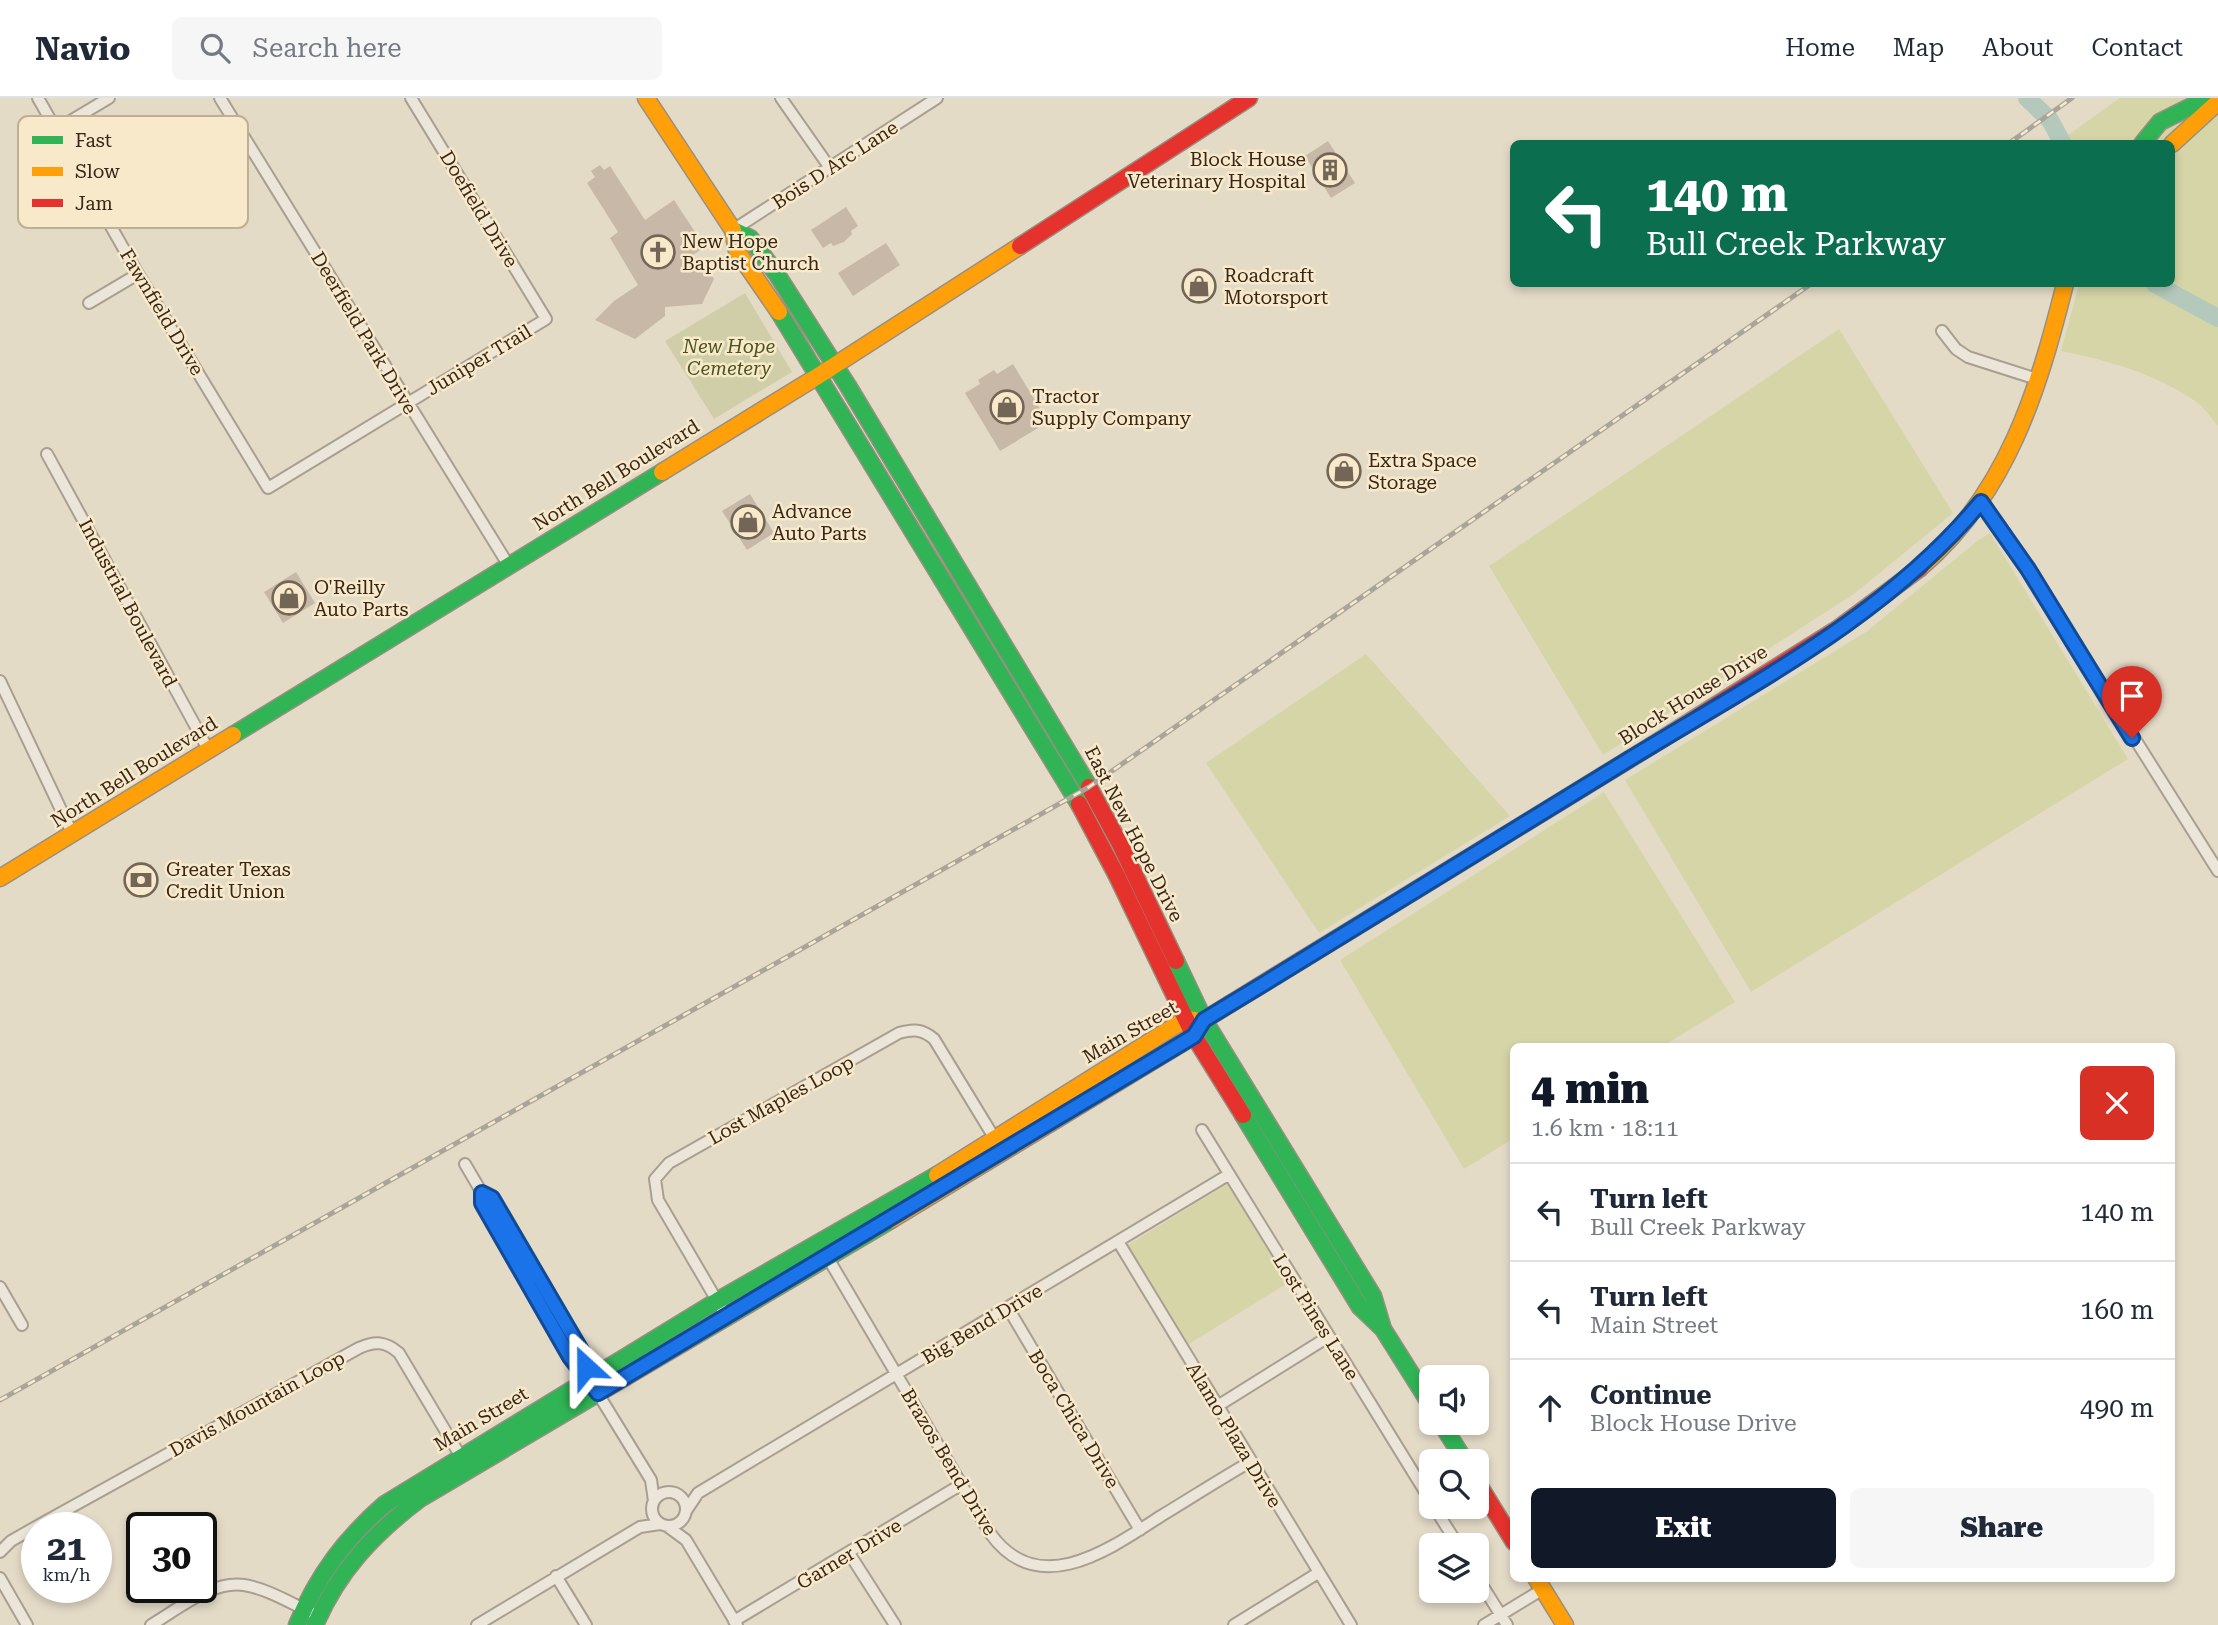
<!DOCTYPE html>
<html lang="en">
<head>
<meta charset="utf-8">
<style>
  :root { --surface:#fff; --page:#f6f6f7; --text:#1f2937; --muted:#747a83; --line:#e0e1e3; --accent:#111827 }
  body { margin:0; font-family:"Roboto Serif",serif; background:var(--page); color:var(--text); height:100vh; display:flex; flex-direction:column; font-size:26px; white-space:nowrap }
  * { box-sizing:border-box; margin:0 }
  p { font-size:23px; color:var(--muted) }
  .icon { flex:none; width:38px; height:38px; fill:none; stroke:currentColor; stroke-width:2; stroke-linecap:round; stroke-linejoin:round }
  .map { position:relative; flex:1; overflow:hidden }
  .drawer { position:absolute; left:1510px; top:945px; width:665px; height:539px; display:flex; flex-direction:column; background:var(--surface); border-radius:10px; box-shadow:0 4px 10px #0003 }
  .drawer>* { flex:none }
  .guide { position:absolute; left:1510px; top:42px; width:665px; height:147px; border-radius:10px; box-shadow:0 4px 10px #0003; background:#0b6e4f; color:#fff; overflow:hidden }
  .tools { position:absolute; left:1419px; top:1267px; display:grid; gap:14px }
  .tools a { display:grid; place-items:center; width:70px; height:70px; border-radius:10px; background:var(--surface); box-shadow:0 4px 10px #0003; font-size:35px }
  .speed { position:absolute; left:21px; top:1414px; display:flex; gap:14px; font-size:35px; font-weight:700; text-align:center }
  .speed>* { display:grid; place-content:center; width:91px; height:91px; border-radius:50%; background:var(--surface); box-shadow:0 4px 10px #0003; line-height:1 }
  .speed small { font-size:18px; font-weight:400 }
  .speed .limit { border:4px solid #111; border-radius:10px; background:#fff; color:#111 }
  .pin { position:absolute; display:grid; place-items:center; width:60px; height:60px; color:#fff; margin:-72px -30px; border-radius:50% 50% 50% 0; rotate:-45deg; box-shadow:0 0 7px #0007 }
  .pin .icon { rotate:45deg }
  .me { position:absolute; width:77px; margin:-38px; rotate:336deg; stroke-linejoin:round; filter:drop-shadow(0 0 5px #0008) }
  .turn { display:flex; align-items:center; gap:24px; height:147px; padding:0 21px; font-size:32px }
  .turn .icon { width:91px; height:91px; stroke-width:2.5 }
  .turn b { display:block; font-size:49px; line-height:60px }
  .round { display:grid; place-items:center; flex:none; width:74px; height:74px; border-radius:10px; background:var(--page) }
  .overview { display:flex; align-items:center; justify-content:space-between; height:119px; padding:0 21px }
  h1 { font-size:42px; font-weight:800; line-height:52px; color:var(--accent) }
  .action { display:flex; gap:14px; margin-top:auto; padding:14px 21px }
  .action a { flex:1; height:80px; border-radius:10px; background:var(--accent); color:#fff; font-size:28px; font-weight:800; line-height:80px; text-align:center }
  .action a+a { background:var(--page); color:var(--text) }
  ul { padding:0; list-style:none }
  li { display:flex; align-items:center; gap:21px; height:98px; padding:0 21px; border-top:2px solid var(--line) }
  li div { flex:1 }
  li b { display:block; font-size:26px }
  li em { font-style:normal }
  header { display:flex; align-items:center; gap:42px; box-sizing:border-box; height:98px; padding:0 35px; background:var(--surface); border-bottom:2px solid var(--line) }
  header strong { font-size:33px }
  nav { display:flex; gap:38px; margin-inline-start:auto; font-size:24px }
  .search { width:490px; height:63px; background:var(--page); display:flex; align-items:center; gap:18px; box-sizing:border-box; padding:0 24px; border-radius:10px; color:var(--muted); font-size:26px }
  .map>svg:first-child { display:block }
</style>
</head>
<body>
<header>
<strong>Navio</strong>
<div class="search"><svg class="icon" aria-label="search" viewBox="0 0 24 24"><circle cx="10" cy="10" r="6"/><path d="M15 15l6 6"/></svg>Search here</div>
<nav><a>Home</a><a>Map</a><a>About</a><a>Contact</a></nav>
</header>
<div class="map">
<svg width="2218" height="1527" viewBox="0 0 2218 1527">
  <rect width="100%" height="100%" fill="#e4dbc7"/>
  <path fill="#d6d5a8" d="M 2120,0 L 2218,0 L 2218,328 C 2211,320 2204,309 2195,303 C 2156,276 2107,262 2061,253 L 2079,186 L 2172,186 L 2172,46 L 2063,46 L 2061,42 Z
    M 1839,231 L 1953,415 L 1854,496 L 1603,657 L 1489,468 Z
    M 1990,435 L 2128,661 L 1751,894 L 1625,682 L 1866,534 L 1976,444 Z
    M 1366,556 L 1510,718 L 1319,835 L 1206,665 Z
    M 1604,694 L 1735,904 L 1663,948 L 1514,948 L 1514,1040 L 1464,1071 L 1340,862 Z
    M 1227,1086 L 1288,1185 L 1189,1246 L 1128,1147 Z"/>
  <path fill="#d0cea8" d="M 745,195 L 792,274 L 714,321 L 665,243 Z"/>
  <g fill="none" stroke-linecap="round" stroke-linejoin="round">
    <path stroke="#b4c9bb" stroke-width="18" d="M 2027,0 L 2050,22 L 2063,46
      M 2155,186 L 2218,220"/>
  </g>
  <path fill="#c8b8a8" d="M 1328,43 L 1355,85 L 1331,100 L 1305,58 Z
    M 600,67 L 604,72 L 610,68 L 645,122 L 674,102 L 705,149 L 691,158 L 711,169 L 709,174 L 714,181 L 702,206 L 665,209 L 665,218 L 635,241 L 595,222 L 614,203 L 638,187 L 610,140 L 618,134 L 587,85 L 595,79 L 591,73 Z
    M 846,109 L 858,128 L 851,133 L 852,136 L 844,144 L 833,148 L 831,145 L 823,150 L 811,132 Z
    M 886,145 L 900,167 L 853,198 L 838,175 Z
    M 1013,266 L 1048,324 L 1000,353 L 965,295 L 980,286 L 978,282 L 994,272 L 997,276 Z
    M 750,396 L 774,435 L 747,452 L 722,413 Z
    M 296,474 L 315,505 L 283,525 L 264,494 Z
    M 151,766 L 159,780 L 150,785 L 153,789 L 146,793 L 144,789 L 135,794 L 127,780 Z"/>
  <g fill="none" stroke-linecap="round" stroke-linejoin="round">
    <defs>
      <path id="street" d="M 38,0 L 138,176 L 268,390 L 546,221 L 411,0
        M 220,0 L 509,468
        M 781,0 L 830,70
        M 57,31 L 109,0
        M 733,132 L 937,0
        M 89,205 L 138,176
        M 1942,233 L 1956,251 L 1968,259 L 2040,282
        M 47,356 L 209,653
        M 1981,404 L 2028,471 L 2218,773
        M 0,583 L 73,737
        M 1202,1032 L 1432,1405
        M 465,1066 L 482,1095 L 482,1105 L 570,1259 L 589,1281 L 651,1382 L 654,1403
        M 482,1095 L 492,1100 L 582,1254 L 588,1278
        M 1119,1145 L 1351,1527
        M 825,1155 L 990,1435 C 1038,1503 1110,1451 1161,1418 C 1191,1400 1220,1381 1250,1364
        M 0,1189 L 22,1227
        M 1008,1210 L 1140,1432
        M 726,1218 L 658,1102 L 655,1081 L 669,1065 L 899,935 C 914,931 922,931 934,941 L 998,1046
        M 1216,1309 L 1328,1239
        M652 1411a17 17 0 1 1 34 0a17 17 0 1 1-34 0Z
        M 1434,1409 L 1458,1447
        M 686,1413 L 698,1395 L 1228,1077
        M 667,1428 L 686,1442 L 737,1527
        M 0,1454 L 11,1443 L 48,1422 L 359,1250 C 375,1243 385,1243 399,1255 L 464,1364
        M 849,1455 L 895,1527
        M 556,1478 L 586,1527
        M 1477,1479 L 1507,1527
        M 0,1480 L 27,1527
        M 734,1523 L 962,1386
        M 151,1527 C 177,1512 212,1482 244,1487 C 269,1491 295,1508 319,1518
        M 477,1527 L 640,1429 L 660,1426
        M 1234,1527 L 1318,1475
        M 1484,1527 L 1543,1491"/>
      <path id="fast" d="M 2142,46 L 2160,24 L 2208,0
        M 733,132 L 750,140 L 776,175 L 848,288 L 1089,689
        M 779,214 L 1079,706
        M 233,637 L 662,374
        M 1176,863 L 1204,922 L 1373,1198 L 1383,1231 L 1432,1309
        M 1230,906 L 1651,648
        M 1243,1017 L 1360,1209 L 1383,1231
        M 1441,1325 L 1465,1363
        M 297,1527 C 317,1478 345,1441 385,1406 L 717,1203 L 937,1077
        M 315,1527 C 338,1473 374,1435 421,1400 L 891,1122"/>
      <path id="slow" d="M 646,0 L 733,132 L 737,153 L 779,214
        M 2172,46 L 2218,4
        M 662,374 L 818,278 L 1020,148
        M 1920,470 C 2007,396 2038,293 2065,186
        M 0,780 L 233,637
        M 937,1077 L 1186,921 L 1195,922
        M 891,1122 L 1194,938 L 1204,922 L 1230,906
        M 1536,1480 L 1565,1527"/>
      <path id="jam" d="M 1020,148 L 1249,0
        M 1651,648 L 1839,530 L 1920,470
        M 1089,689 L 1120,746 L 1176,863
        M 1079,706 L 1116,776 L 1194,938 L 1243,1017
        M 1477,1384 L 1514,1444"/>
    </defs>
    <use href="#street" stroke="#a89f91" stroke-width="14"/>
    <use href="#fast" stroke="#988f81" stroke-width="19"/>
    <use href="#slow" stroke="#988f81" stroke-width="19"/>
    <use href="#jam" stroke="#988f81" stroke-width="19"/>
    <use href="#street" stroke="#ece5da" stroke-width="10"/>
    <use href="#fast" stroke="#30b455" stroke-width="16"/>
    <use href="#slow" stroke="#ff9f0a" stroke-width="16"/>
    <use href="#jam" stroke="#e5322d" stroke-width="16"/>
    <defs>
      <path id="rail" d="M 2008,46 L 2072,0
        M 0,1302 L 1089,689 L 1811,186"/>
    </defs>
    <use href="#rail" stroke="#aaa59b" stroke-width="5"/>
    <use href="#rail" stroke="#f8e9ca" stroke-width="2.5" stroke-dasharray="8" stroke-linecap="butt"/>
  </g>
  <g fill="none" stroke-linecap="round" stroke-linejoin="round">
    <defs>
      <path id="route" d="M 586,1269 L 582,1254 L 492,1100 L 482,1095 L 482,1105 L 570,1259 L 598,1295 L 1194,938 L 1204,922 C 1346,836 1487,748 1628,662 C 1752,586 1887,518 1981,404 L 2028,471 L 2132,640"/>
    </defs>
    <use href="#route" stroke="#114b97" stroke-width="18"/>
    <use href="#route" stroke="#1a73e8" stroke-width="12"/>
  </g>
  <defs>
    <symbol id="building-ring" viewBox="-11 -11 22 22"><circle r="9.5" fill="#f8e9ca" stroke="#746657" stroke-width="1.5"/><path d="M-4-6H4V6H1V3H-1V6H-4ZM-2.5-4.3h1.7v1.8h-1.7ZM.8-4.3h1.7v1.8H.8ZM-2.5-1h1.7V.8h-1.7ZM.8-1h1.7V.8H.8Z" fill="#746657"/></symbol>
    <symbol id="church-ring" viewBox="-11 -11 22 22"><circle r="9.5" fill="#f8e9ca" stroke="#746657" stroke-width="1.5"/><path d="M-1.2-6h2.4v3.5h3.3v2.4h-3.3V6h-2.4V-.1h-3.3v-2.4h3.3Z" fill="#746657"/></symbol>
    <symbol id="shop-ring" viewBox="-11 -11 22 22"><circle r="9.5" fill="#f8e9ca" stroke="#746657" stroke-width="1.5"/><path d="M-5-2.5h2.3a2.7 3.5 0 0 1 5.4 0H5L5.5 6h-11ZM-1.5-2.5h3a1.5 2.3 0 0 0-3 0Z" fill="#746657"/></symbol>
    <symbol id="bank-ring" viewBox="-11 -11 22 22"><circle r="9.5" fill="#f8e9ca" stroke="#746657" stroke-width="1.5"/><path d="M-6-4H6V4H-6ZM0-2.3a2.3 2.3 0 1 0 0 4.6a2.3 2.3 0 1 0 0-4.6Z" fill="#746657"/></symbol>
  </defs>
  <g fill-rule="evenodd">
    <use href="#building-ring" x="1311" y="53" width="38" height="38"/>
    <use href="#church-ring" x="639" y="135" width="38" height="38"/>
    <use href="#shop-ring" x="1180" y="169" width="38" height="38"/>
    <use href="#shop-ring" x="988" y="290" width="38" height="38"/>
    <use href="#shop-ring" x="1325" y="354" width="38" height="38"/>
    <use href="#shop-ring" x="729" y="405" width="38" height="38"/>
    <use href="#shop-ring" x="270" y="481" width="38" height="38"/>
    <use href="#bank-ring" x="122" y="763" width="38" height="38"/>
  </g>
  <g text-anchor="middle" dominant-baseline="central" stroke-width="5" stroke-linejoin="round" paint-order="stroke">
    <g font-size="19" fill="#37271a" stroke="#f8e9ca" text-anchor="start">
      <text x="1306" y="61" text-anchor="end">Block House<tspan x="1306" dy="22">Veterinary Hospital</tspan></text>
      <text x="682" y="143">New Hope<tspan x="682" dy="22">Baptist Church</tspan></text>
      <text x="1224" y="177">Roadcraft<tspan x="1224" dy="22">Motorsport</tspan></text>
      <text x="1032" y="298">Tractor<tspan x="1032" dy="22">Supply Company</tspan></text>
      <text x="1368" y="362">Extra Space<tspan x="1368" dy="22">Storage</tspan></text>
      <text x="772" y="413">Advance<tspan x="772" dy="22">Auto Parts</tspan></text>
      <text x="314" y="489">O'Reilly<tspan x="314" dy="22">Auto Parts</tspan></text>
      <text x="166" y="771">Greater Texas<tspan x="166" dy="22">Credit Union</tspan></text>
    </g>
    <g font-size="19" fill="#37271a" stroke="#f8e9ca">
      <text transform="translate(835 67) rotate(-33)">Bois D Arc Lane</text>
      <text transform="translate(479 111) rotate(59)">Doefield Drive</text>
      <text transform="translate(162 214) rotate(59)">Fawnfield Drive</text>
      <text transform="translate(364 235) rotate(59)">Deerfield Park Drive</text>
      <text transform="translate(479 262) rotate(-31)">Juniper Trail</text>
      <text transform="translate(616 377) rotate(-32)">North Bell Boulevard</text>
      <text transform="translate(128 505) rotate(62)">Industrial Boulevard</text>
      <text transform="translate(1693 597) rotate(-32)">Block House Drive</text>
      <text transform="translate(134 674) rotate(-32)">North Bell Boulevard</text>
      <text transform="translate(1134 736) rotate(63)">East New Hope Drive</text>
      <text transform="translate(1130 934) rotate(-30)">Main Street</text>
      <text transform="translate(781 1002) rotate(-29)">Lost Maples Loop</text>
      <text transform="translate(1316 1219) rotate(58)">Lost Pines Lane</text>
      <text transform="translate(982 1226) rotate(-31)">Big Bend Drive</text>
      <text transform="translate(257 1306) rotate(-29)">Davis Mountain Loop</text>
      <text transform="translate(481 1321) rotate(-31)">Main Street</text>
      <text transform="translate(1074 1321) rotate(59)">Boca Chica Drive</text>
      <text transform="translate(1234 1337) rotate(59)">Alamo Plaza Drive</text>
      <text transform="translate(949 1364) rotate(59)">Brazos Bend Drive</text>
      <text transform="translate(849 1456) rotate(-31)">Garner Drive</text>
    </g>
    <g font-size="19" font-style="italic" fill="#49551e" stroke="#f8e9ca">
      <text x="729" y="248">New Hope<tspan x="729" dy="22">Cemetery</tspan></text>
    </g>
  </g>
  <rect x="18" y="18" width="230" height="112" rx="10" fill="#f8e9ca" stroke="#beaf95" stroke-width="2"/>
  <rect x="32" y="38" width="31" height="8" fill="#30b455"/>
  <rect x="32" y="69" width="31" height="9" fill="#ff9f0a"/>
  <rect x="32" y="101" width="31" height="8" fill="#e5322d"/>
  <g font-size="19" fill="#37271a">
    <text x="75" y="49">Fast</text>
    <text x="75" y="80">Slow</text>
    <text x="75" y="112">Jam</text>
  </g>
</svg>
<div class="tools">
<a><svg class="icon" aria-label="sound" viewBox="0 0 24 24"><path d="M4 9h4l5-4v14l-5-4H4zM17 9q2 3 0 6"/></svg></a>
<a><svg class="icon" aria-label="search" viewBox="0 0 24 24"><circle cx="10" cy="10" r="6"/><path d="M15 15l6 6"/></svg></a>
<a><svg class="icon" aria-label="layers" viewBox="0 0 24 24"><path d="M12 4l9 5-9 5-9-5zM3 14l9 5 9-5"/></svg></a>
</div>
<div class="speed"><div>21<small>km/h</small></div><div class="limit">30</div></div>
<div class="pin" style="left:2132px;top:640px;background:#d93025"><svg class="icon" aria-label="arrive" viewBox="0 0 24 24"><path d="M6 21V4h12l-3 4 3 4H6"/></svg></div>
<svg class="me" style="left:586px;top:1269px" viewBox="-20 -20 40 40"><path d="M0-17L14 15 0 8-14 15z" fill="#1a73e8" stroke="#fff" stroke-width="4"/></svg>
<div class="guide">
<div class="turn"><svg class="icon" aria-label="left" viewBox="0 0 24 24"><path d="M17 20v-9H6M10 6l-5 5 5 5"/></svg><div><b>140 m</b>Bull Creek Parkway</div></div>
</div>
<section class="drawer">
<div class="overview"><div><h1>4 min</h1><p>1.6 km · 18:11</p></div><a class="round" style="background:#d93025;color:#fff"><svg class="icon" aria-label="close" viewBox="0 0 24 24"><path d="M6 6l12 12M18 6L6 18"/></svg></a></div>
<ul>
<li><svg class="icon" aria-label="left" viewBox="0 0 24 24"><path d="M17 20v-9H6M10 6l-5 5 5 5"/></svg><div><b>Turn left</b><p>Bull Creek Parkway</p></div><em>140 m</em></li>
<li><svg class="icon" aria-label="left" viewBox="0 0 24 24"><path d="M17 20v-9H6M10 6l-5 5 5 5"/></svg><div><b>Turn left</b><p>Main Street</p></div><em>160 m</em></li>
<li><svg class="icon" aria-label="ahead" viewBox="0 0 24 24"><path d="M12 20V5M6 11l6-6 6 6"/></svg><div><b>Continue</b><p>Block House Drive</p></div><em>490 m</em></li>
</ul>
<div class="action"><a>Exit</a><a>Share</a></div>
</section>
</div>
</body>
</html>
